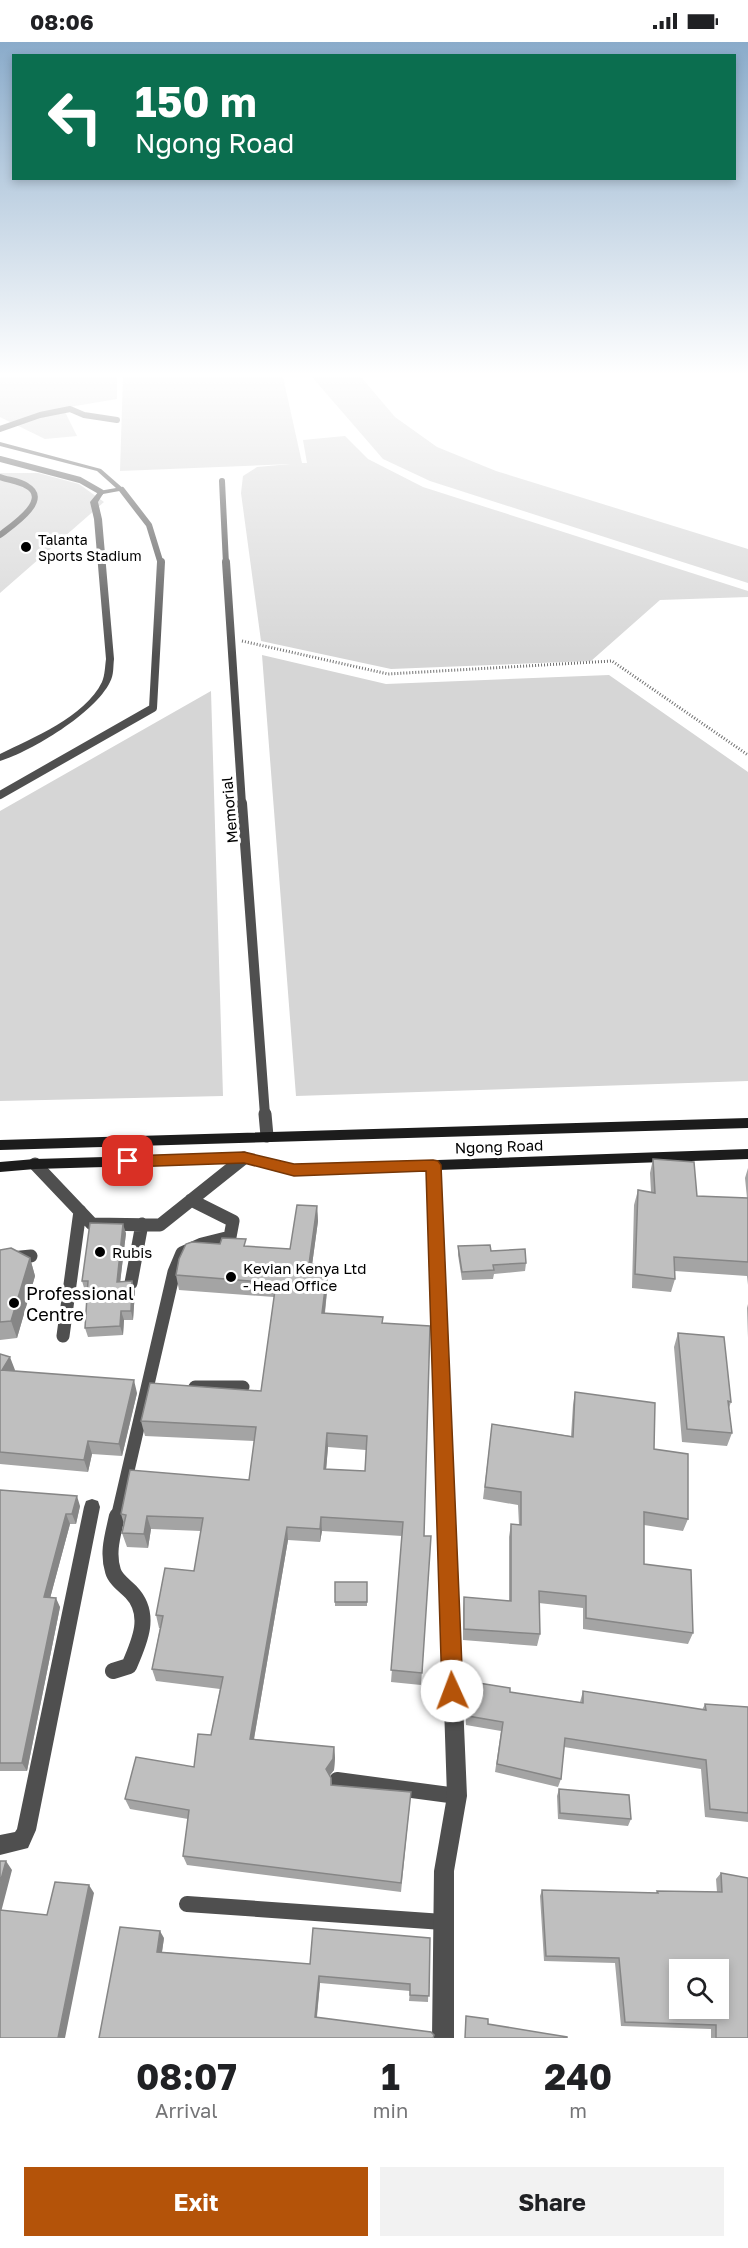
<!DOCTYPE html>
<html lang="en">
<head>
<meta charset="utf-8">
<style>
  :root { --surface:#fff; --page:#f2f2f2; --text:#202124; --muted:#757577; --accent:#b45309 }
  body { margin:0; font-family:"Golos Text",sans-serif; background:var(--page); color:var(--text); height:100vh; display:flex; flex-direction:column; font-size:22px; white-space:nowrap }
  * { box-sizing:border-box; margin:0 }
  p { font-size:20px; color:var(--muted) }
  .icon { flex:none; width:33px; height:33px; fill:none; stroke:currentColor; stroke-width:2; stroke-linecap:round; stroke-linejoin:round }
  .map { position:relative; height:1996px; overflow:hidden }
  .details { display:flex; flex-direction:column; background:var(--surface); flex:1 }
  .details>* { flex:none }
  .top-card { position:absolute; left:12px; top:12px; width:724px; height:126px; border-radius:0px; box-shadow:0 3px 9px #0003; background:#0b6e4f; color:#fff; overflow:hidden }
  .controls { position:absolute; left:669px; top:1917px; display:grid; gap:12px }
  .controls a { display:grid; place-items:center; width:60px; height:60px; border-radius:0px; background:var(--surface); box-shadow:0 3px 9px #0003; font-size:30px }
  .pin { position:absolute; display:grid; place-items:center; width:51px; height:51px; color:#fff; margin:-26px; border-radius:12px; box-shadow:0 3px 9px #0006 }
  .me { position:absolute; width:66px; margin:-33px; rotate:358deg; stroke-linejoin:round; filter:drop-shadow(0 0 4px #0008) }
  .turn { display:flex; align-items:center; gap:21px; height:126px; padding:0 24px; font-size:27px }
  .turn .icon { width:78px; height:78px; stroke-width:2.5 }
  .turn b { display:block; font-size:42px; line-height:51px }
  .eta { display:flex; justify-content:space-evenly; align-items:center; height:102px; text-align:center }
  .eta b { font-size:36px; font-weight:700; line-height:42px }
  .action { display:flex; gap:12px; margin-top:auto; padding:12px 24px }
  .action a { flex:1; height:69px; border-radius:0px; background:var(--accent); color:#fff; font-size:24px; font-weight:700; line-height:69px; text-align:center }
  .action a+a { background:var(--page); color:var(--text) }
  .status { display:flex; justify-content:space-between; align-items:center; height:42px; padding:0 30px; background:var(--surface); direction:ltr }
  .status svg { height:16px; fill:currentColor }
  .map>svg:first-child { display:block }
</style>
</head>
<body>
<div class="status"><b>08:06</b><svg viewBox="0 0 49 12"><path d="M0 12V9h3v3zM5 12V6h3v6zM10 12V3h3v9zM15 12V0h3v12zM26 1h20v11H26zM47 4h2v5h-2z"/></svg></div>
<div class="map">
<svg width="748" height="1996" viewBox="0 0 748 1996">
  <rect width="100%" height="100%" fill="#fff"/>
  <path fill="#d6d6d6" d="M 0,335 L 117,335 L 117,357 L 63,366 L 77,394 L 45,397 L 0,375 Z
    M 123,335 L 283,335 L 302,421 L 307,421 L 303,398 L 345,394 L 368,417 L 423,445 L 748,549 L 748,555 L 660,558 L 591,619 L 391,627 L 261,599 L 241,451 L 243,434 L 257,425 L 291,422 L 120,429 Z
    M 312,335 L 361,335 L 395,375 L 437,405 L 496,429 L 748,507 L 748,541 L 430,439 L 383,417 Z
    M 0,431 L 38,431 L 79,442 L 104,460 L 0,551 Z
    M 262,613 L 386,642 L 609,633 L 748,730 L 748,1039 L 296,1054 Z
    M 211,649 L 223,1054 L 0,1059 L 0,769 Z"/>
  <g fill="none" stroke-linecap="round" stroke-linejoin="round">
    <path stroke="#717171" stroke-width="3" stroke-dasharray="1 2" stroke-linecap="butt" d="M 242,599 L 388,632 L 612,619 L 748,713"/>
    <path stroke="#4f4f4f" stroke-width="6" d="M 0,387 L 40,373 L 70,367 L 84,373 L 117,378
      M 0,417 L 80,438 L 101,450
      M 0,435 C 8,438 20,439 27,444 C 52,458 10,485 0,493
      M 222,439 L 226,522
      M 122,448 L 149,483 L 161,522"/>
    <path stroke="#4f4f4f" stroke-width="8" d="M 226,520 L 242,762
      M 0,753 L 153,666 L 161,520"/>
    <path stroke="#4f4f4f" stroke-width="10" d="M 242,761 L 265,1073"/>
    <path stroke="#4f4f4f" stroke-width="13" d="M 265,1072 L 267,1094
      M 35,1122 L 92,1182 L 160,1183 L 244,1116
      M 0,1217 L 31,1214
      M 131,1241 L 142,1182
      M 63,1294 L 80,1169
      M 195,1345 L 243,1345
      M 117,1476 L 174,1230 L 182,1211 L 202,1202 L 230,1195 L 233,1179 L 191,1158"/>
    <path stroke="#4f4f4f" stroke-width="16" d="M 113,1629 L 129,1624 C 140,1599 152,1572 131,1550 C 125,1544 115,1537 113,1529 C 107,1510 113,1493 117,1474
      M 337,1738 L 457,1754
      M 187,1862 L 443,1880"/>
    <path fill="#4f4f4f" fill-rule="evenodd" d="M 433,1118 L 438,1119 L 440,1123 L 467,1754 L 454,1829 L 454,1996 L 432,1996 L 434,1829 L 447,1754 L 426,1123 L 428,1119 Z
      M 92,1457 L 98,1459 L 100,1465 L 36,1788 L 28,1806 L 0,1813 L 0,1793 L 15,1790 L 17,1787 L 84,1465 L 86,1459 Z"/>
    <path fill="#4f4f4f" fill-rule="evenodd" d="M 0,400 L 101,427 L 125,448 L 103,452 L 98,460 L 102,477 L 114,617 C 113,625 114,633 110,640 C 95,671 32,709 0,719 L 0,712 C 32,696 85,675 102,640 C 105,633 105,624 106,617 L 94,477 L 90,460 L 99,449 L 116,446 L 97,429 L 0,404 Z"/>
    <path fill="#1c1c1c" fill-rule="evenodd" d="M 748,1076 L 748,1086 L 0,1108 L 0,1098 Z
      M 748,1107 L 748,1117 L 294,1133 L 244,1121 L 35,1127 L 0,1130 L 0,1120 L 35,1117 L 244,1111 L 294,1123 Z"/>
  </g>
  <path fill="#a4a4a4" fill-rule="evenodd" d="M 653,1117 L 697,1154 L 747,1156 L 745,1136 L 748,1126 L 748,1243 L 747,1234 L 675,1229 L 675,1237 L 671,1250 L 632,1246 L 634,1163 L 638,1148 L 651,1150 L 650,1131 Z
    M 317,1164 L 318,1179 L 312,1223 L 328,1223 L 328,1239 L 325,1271 L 383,1281 L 424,1494 L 431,1494 L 421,1643 L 391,1640 L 402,1494 L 322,1489 L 320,1500 L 288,1498 L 254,1697 L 334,1705 L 335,1716 L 334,1728 L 330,1733 L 331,1736 L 332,1743 L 410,1760 L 401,1850 L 187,1823 L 183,1814 L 188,1777 L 130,1767 L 125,1757 L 194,1725 L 211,1693 L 220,1647 L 156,1639 L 152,1627 L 160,1586 L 159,1586 L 156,1573 L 194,1529 L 201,1489 L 151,1487 L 148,1506 L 127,1505 L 122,1491 L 124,1482 L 121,1472 L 249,1438 L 254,1399 L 145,1394 L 141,1379 L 261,1349 L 274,1255 L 179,1248 L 176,1233 L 247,1204 L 290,1207 ZM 328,1405 L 366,1408 L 365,1429 L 326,1427 Z
    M 126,1191 L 120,1240 L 135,1249 L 133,1278 L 124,1278 L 123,1293 L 88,1295 L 85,1286 L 88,1249 L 85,1249 L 82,1239 Z
    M 458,1204 L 491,1209 L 526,1221 L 525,1229 L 494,1232 L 493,1237 L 462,1238 L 458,1213 Z
    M 0,1208 L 30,1216 L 35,1234 L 17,1296 L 0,1298 Z
    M 748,1262 L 748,1296 L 747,1266 Z
    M 678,1291 L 731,1360 L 729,1366 L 732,1391 L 727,1404 L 682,1400 L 674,1305 Z
    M 0,1312 L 15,1329 L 137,1351 L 122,1414 L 92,1412 L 88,1430 L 0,1422 Z
    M 575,1350 L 654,1407 L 688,1477 L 683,1489 L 644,1483 L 644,1522 L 693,1591 L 688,1602 L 583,1587 L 583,1566 L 539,1561 L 540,1592 L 537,1604 L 463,1598 L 463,1567 L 464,1555 L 509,1559 L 509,1495 L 511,1482 L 519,1483 L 518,1463 L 483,1457 L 492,1382 L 571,1394 L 573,1363 Z
    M 0,1448 L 80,1464 L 76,1482 L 70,1482 L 50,1556 L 60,1565 L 27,1729 L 0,1729 Z
    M 335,1540 L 367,1540 L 367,1564 L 335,1564 Z
    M 466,1639 L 510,1650 L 580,1660 L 583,1649 L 702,1668 L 705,1662 L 748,1665 L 748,1780 L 705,1775 L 701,1727 L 564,1705 L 561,1737 L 558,1745 L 495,1730 L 501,1689 L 466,1683 L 465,1648 Z
    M 559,1747 L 631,1777 L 628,1784 L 558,1777 L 557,1754 Z
    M 721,1831 L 748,1996 L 711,1996 L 711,1987 L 621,1984 L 615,1921 L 544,1919 L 540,1854 L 542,1848 L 656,1851 L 657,1849 L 717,1850 L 716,1837 Z
    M 164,1896 L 162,1910 L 310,1922 L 430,1896 L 428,1960 L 409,1959 L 410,1949 L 320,1941 L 317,1975 L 99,1996 Z"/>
  <path fill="#868686" d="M 317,1164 L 318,1179 L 310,1238 L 309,1222 Z
    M 123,1182 L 126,1191 L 119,1250 L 117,1240 Z
    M 30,1216 L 35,1234 L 17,1296 L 11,1279 Z
    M 328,1223 L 328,1239 L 323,1286 L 322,1271 Z
    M 132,1239 L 135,1249 L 133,1278 L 131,1269 Z
    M 121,1269 L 124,1278 L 123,1293 L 120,1284 Z
    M 10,1315 L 15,1328 L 8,1341 L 2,1328 Z
    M 134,1338 L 137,1351 L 122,1414 L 119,1402 Z
    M 327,1391 L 328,1405 L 325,1441 L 324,1427 Z
    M 88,1399 L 92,1412 L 88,1430 L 84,1418 Z
    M 77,1454 L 80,1464 L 76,1482 L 72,1472 Z
    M 66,1472 L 70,1482 L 48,1564 L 44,1555 Z
    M 147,1474 L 151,1487 L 148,1506 L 144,1492 Z
    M 321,1475 L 322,1489 L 320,1500 L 320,1487 Z
    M 287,1485 L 288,1498 L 252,1708 L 250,1697 Z
    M 56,1556 L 60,1565 L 27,1729 L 22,1721 Z
    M 334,1705 L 335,1716 L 334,1728 L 327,1737 L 326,1727 Z
    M 6,1819 L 12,1828 L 0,1874 L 0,1841 Z
    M 89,1843 L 94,1851 L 65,1996 L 58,1996 Z
    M 160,1889 L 164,1896 L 161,1916 L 157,1910 Z
    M 319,1934 L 320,1941 L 316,1981 L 315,1975 Z"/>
  <path fill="#bfbfbf" stroke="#868686" stroke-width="1.5" fill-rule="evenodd" d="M 653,1117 L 694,1120 L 697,1154 L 748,1156 L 748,1220 L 674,1215 L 675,1237 L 635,1232 L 638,1148 L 655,1151 Z
    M 297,1163 L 317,1164 L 309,1222 L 328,1223 L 322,1271 L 383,1275 L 382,1281 L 430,1284 L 424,1494 L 431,1494 L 422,1631 L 391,1628 L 403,1480 L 321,1475 L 320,1487 L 287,1485 L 250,1697 L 334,1705 L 333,1717 L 326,1727 L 331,1736 L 331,1743 L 411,1750 L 401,1841 L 183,1814 L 189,1768 L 125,1757 L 136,1715 L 194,1725 L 198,1692 L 211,1693 L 223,1635 L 152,1627 L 163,1574 L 156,1573 L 165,1526 L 194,1529 L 203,1476 L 147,1474 L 144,1492 L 122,1491 L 126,1473 L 121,1472 L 130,1428 L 249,1438 L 256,1385 L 141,1379 L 150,1341 L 261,1349 L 276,1241 L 176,1233 L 179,1217 L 186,1202 L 192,1200 L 220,1202 L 222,1196 L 246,1197 L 244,1204 L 290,1207 ZM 327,1391 L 367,1394 L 365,1429 L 324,1427 Z
    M 90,1181 L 123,1182 L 117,1240 L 132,1239 L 131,1269 L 121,1269 L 120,1284 L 85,1286 L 88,1239 L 82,1239 Z
    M 490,1203 L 491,1209 L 525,1207 L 526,1221 L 493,1223 L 494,1228 L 462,1230 L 458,1204 Z
    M 11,1206 L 30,1216 L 11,1279 L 0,1280 L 0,1208 Z
    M 678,1291 L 724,1295 L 731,1360 L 728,1359 L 732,1391 L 687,1387 Z
    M 0,1312 L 10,1315 L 2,1328 L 134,1338 L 119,1402 L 88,1399 L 84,1418 L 0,1410 Z
    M 575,1350 L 655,1361 L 654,1407 L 688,1412 L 688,1477 L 644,1470 L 644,1522 L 691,1528 L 693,1591 L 586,1576 L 586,1554 L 539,1549 L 540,1592 L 464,1587 L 464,1555 L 511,1559 L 511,1482 L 521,1483 L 521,1450 L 485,1445 L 492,1382 L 573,1395 Z
    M 0,1448 L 77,1454 L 72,1472 L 66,1472 L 44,1555 L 56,1556 L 22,1721 L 0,1721 Z
    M 335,1540 L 367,1540 L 367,1560 L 335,1560 Z
    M 466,1639 L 510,1646 L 510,1650 L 583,1661 L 583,1649 L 706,1668 L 705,1662 L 748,1665 L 748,1771 L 710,1767 L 706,1718 L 565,1696 L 561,1737 L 497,1722 L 503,1680 L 468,1674 Z
    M 559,1747 L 629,1753 L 631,1777 L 560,1771 Z
    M 0,1819 L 6,1819 L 0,1841 Z
    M 721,1831 L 748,1836 L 748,1996 L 716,1996 L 716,1983 L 625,1980 L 619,1916 L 546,1914 L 542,1848 L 658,1851 L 657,1849 L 722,1850 ZM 680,1928 L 718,1928 L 718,1966 L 680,1966 Z
    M 55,1840 L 89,1843 L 58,1996 L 0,1996 L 0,1868 L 47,1873 Z
    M 120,1885 L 160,1889 L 157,1910 L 310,1922 L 313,1886 L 430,1896 L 429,1954 L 410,1953 L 410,1942 L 319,1934 L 315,1975 L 431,1990 L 434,1993 L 433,1996 L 99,1996 Z
    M 466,1974 L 488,1977 L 488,1982 L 567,1995 L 567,1996 L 465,1996 Z"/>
  <linearGradient id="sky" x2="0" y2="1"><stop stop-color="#8aabca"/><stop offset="0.54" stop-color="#fff"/><stop offset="1" stop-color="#fff" stop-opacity="0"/></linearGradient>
  <rect width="748" height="615" fill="url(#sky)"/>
  <path fill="#b45309" stroke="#753606" stroke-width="1.5" d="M 244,1110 L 294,1122 L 433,1118 L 438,1119 L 441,1123 L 463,1649 L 460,1656 L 452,1659 L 445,1656 L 442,1649 L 426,1129 L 294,1134 L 244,1121 L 128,1125 L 123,1123 L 120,1119 L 123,1115 L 128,1114 Z"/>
  <g fill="#000" stroke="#fff" stroke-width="2">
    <circle cx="26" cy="505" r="6"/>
    <circle cx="100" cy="1210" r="6"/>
    <circle cx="231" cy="1235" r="6"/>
    <circle cx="14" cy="1261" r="6"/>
  </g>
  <g text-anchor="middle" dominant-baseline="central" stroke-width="6" stroke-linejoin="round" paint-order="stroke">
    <g font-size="14" fill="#000" stroke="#fff" text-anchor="start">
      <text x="38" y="497">Talanta<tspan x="38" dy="16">Sports Stadium</tspan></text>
    </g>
    <g font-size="15" fill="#000" stroke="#fff">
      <text transform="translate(229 768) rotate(-95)">Memorial</text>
      <text transform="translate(499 1104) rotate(-2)">Ngong Road</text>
    </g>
    <g font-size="15" fill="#000" stroke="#fff" text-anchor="start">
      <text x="112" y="1210">Rubis</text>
      <text x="243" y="1226">Kevian Kenya Ltd<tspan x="243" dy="17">- Head Office</tspan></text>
    </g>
    <g font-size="18" fill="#000" stroke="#fff" text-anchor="start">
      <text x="26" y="1251">Professional<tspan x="26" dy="21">Centre</tspan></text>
    </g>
  </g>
</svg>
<div class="controls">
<a><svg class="icon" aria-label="search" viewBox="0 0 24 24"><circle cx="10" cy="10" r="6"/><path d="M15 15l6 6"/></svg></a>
</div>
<div class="pin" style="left:128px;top:1119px;background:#d93025"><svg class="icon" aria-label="arrive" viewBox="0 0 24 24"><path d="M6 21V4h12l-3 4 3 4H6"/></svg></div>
<svg class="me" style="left:452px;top:1649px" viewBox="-20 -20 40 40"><circle r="19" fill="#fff"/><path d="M0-13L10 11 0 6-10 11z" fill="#b45309"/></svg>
<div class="top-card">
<div class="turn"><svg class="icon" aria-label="left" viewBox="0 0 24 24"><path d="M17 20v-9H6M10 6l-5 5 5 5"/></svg><div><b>150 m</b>Ngong Road</div></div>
</div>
</div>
<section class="details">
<div class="eta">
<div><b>08:07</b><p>Arrival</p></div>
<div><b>1</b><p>min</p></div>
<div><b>240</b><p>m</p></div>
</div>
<div class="action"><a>Exit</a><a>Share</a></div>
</section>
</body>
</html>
